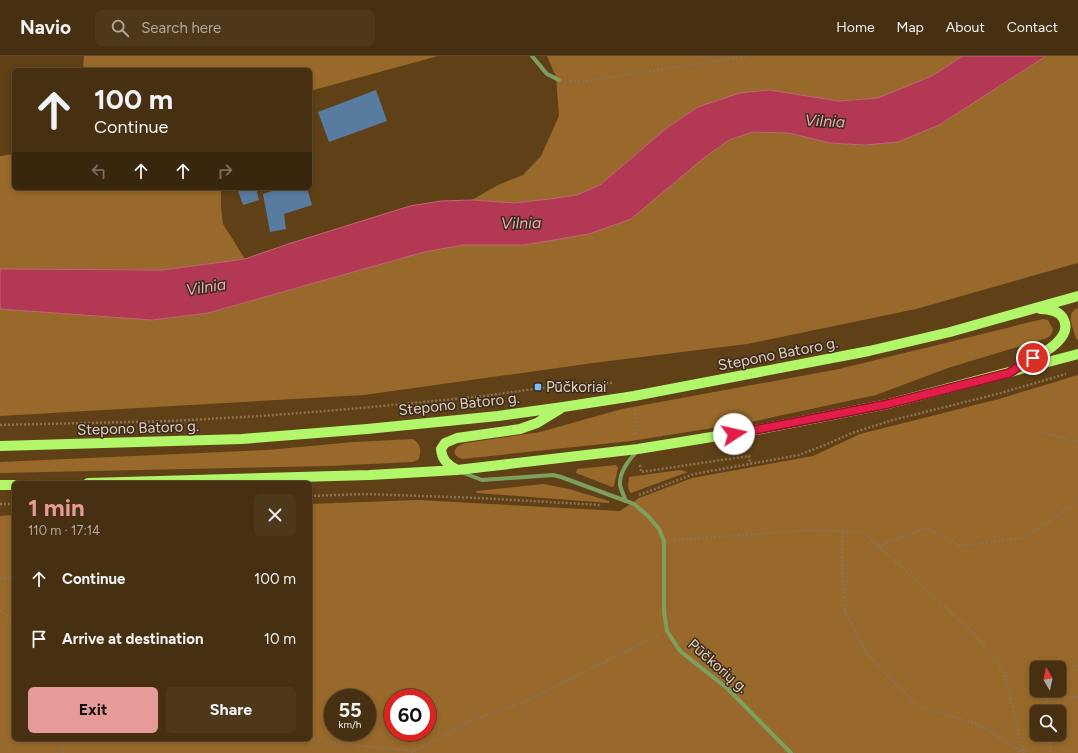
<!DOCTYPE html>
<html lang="en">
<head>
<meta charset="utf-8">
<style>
  :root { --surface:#473011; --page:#4e381a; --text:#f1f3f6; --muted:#b0a99f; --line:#5f4b31; --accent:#e69b98 }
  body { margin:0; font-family:Figtree,sans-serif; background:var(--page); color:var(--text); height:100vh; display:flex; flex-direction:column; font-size:15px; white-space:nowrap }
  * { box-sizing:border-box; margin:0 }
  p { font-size:13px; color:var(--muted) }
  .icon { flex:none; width:22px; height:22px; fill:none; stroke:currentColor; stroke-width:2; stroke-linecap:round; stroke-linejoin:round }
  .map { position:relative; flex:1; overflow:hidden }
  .drawer { position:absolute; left:12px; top:425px; width:300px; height:260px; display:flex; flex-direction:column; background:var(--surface); border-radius:6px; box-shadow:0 2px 6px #0003,0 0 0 1px var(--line) }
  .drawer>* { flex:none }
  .top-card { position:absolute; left:12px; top:12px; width:300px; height:122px; border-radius:6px; box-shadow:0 2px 6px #0003,0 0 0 1px var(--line); background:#473011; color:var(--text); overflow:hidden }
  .needle { width:26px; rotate:351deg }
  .fabs { position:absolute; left:1030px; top:605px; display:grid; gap:8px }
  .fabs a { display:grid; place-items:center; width:36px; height:36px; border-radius:6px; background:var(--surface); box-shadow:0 2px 6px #0003,0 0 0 1px var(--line); font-size:20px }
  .speed { position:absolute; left:324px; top:633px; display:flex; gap:8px; font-size:20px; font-weight:700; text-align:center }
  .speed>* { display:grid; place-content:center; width:52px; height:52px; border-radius:50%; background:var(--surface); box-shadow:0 2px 6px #0003,0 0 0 1px var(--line); line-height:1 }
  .speed small { font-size:10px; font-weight:400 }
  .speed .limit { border:6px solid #d22; background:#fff; color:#111 }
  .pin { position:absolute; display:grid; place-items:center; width:34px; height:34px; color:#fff; margin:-17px; border:2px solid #fff; border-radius:50%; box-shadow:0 1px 4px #0007 }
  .me { position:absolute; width:44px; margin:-22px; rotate:80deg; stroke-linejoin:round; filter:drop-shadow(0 0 3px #0008) }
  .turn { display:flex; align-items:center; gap:14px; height:84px; padding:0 16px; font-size:18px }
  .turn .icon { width:52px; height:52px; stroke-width:2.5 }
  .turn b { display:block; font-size:28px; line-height:34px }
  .lanes { display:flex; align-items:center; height:38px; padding:0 16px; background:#0003; justify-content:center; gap:20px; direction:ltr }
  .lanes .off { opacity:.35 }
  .round { display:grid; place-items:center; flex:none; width:42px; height:42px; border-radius:6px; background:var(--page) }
  .headline { display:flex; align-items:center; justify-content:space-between; height:68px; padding:0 16px }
  h1 { font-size:24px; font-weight:700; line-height:30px; color:var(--accent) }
  .cta { display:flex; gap:8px; margin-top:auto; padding:8px 16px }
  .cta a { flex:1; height:46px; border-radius:6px; background:var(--accent); color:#111; font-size:16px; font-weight:700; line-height:46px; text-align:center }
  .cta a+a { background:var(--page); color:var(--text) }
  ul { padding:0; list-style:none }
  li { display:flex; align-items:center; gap:12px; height:60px; padding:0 16px }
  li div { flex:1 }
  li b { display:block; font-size:15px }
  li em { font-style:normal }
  header { display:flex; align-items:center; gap:24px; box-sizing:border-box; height:56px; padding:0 20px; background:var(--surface); border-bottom:1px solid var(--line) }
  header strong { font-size:19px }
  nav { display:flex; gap:22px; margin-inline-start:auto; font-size:14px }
  .search { width:280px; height:36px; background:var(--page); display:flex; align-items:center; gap:10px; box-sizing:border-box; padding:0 14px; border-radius:6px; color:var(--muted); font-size:15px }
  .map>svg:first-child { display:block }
</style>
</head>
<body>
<header>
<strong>Navio</strong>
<div class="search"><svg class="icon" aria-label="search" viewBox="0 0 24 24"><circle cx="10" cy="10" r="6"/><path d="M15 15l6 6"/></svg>Search here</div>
<nav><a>Home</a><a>Map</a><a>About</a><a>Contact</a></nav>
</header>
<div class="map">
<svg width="1078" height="697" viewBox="0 0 1078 697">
  <rect width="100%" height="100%" fill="#5f4017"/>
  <path fill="#98692a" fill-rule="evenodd" d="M 84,0 L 438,0 L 310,35 L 310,14 L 83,14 Z
    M 547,0 L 963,0 L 932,20 L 878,42 L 839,45 L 769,34 L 740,37 L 698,51 L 668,71 L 600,129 L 577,139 L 550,143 L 514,147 L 472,144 L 498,129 L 523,119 L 541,100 L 559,60 L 556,21 Z
    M 1046,0 L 1078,0 L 1078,207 L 916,253 L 747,288 L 593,307 L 364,339 L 0,360 L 0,253 L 153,264 L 208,257 L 424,196 L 463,189 L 524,189 L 705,101 L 729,84 L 752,76 L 789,77 L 830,87 L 865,89 L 939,69 Z
    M 14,98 L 14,132 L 221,132 L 221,152 L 223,168 L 245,203 L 163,214 L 0,213 L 0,100 Z
    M 1078,252 L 1078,284 L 1076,282 C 1073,272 1065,256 1078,252 Z
    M 1043,263 L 1048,264 L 1053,273 L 1051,279 L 1047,282 L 948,312 L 876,339 L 751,366 L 631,385 L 462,403 C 449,398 455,390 465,387 L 540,376 L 622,353 L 839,313 Z
    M 1078,319 L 1078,697 L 0,697 L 0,460 L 14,459 L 14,683 L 310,683 L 310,448 L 418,444 L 620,455 L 639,442 L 692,422 L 813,400 L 860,378 L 999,343 ZM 1037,612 L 1059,612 L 1059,634 L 1037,634 ZM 333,642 L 367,642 L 367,676 L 333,676 ZM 393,642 L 427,642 L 427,676 L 393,676 ZM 1037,656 L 1059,656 L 1059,678 L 1037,678 Z
    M 413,383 C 421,388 422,396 418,404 L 413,406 L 329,410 L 0,417 L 0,406 L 267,394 L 354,386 Z
    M 616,409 L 618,412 L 614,430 L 612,431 L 576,417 L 577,413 Z
    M 680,414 L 688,416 L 631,437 L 629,435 L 628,429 L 629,421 Z
    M 543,428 L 569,433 L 609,445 L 609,447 L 477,437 L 476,435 Z"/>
  <path fill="#b23854" stroke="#c26674" d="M 963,0 L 1046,0 L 939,69 L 898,86 L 865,89 L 830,87 L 789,77 L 752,76 L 729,84 L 705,101 L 631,163 L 589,178 L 524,189 L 463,189 L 424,196 L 208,257 L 152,264 L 0,253 L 0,213 L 163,214 L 245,203 L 288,188 L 410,150 L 441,145 L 472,144 L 514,147 L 550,143 L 577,139 L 600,129 L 668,71 L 698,51 L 740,37 L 769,34 L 839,45 L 878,42 L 932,20 Z"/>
  <path fill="#587ba0" d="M 376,34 L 387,65 L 329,86 L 318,56 Z
    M 237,132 L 256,132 L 259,144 L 243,149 Z
    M 281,132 L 307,132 L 312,149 L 284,158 L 286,173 L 270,176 L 263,138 Z"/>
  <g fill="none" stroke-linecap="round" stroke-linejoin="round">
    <path stroke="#8d7250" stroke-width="2.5" stroke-dasharray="2 2" stroke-linecap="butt" d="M 570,25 L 581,26 L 748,0
      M 635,353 L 637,378
      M 0,369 L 170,365 L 261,360 L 350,353 L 476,341 L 571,328 L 614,327
      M 1041,376 L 1078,386
      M 640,409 L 641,416 L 749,400 L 750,408
      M 639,439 L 694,418 L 799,399 L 825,389 L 852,377 L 893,364 L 1001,337 L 1066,318
      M 310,440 L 364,438 L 479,442 L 601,449
      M 0,448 L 14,448
      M 843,476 L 842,500 L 845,556 L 868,599 L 917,650 L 980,669 L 1023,697
      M 674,484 L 813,474 L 864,476 L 974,578 L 1004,615 L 1024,697
      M 878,490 L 926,472 L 961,490 L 1024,482 L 1075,447 L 1078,443
      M 0,523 L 14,520
      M 0,554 L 14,565
      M 1059,633 L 1078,609
      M 1048,641 L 1078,641
      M 1044,656 C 1042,644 1052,641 1058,634
      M 1048,678 L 1051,697
      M 60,683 L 63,697
      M 294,683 L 415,695
      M 411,697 L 471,665 L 525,645 L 658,580"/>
    <path stroke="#7ea05f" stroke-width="4" d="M 532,0 L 547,18 L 559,24
      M 461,416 L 482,424 L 553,419 L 561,421 L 626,445 L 634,448 L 649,461 L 659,473 L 664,485 L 664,555 L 667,575 L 680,595 L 727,632 L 791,697
      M 626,445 C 624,440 621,434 620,429 C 619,416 629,404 637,395"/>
    <path stroke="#b2f76a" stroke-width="10" d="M 1019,311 C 1034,302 1076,284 1063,262 C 1058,254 1049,253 1040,253
      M 0,390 L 242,383 L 367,373 L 498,360 L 563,351 L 634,340 L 869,295 L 950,276 L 1078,240
      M 457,414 C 447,408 442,404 441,393 L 445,387 L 457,382 L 520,373 L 537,367 L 560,353
      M 88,427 L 370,419 L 457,414 L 638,393 L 761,373 L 888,348 L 1078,298
      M 0,429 L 14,429"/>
  </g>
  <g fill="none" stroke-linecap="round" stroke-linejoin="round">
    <defs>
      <path id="route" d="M 734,378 L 888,348 L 1009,317 L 1033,302"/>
    </defs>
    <use href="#route" stroke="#92132f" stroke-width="10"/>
    <use href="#route" stroke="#e11d48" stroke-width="7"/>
  </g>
  <rect fill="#82bcfa" stroke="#392b1a" stroke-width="1.5" x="534" y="327" width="8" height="8" rx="2"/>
  <g text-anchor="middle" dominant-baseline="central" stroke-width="3" stroke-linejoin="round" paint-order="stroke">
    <g font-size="15" fill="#e6d3be" stroke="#392b1a">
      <text transform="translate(778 298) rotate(-11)">Stepono Batoro g.</text>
      <text transform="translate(459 348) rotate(-6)">Stepono Batoro g.</text>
      <text transform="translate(138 372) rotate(-2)">Stepono Batoro g.</text>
      <text transform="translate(718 610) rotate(41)">Pūčkorių g.</text>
    </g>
    <g font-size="15" fill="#e6d3be" stroke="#392b1a" text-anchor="start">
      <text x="546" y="331">Pūčkoriai</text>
    </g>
    <g font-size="16" font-style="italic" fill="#edaeb5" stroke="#392b1a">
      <text transform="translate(825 65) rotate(3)">Vilnia</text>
      <text transform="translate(521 167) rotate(-1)">Vilnia</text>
      <text transform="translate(206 231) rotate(-9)">Vilnia</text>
    </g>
  </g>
</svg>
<div class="fabs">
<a><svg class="needle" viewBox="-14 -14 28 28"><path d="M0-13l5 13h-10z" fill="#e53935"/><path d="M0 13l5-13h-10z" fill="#b0a99f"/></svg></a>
<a><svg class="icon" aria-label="search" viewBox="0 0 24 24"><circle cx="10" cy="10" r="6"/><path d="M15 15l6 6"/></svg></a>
</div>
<div class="speed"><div>55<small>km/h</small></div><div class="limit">60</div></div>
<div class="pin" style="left:1033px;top:302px;background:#d93025"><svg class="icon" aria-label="arrive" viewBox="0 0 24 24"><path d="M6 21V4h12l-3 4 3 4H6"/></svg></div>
<svg class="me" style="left:734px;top:378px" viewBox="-20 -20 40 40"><circle r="19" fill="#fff"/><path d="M0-13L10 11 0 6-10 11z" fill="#e11d48"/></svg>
<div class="top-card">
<div class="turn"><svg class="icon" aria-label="ahead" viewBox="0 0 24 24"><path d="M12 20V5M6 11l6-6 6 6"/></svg><div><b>100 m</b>Continue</div></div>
<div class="lanes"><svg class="icon off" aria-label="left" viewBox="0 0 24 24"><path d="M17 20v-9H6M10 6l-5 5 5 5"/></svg><svg class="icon" aria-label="ahead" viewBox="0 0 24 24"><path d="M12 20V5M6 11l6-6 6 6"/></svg><svg class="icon" aria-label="ahead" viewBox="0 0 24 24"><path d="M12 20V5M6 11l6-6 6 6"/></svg><svg class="icon off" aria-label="right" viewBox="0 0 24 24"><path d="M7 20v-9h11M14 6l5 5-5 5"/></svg></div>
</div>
<section class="drawer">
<div class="headline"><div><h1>1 min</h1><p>110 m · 17:14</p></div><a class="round"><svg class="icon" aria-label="close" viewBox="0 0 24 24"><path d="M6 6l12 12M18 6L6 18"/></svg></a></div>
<ul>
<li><svg class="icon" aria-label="ahead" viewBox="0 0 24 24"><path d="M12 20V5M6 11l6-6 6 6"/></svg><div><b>Continue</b></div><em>100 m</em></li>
<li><svg class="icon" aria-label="arrive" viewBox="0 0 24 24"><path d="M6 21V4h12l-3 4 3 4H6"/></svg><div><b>Arrive at destination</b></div><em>10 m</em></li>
</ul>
<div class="cta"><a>Exit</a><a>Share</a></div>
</section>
</div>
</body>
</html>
